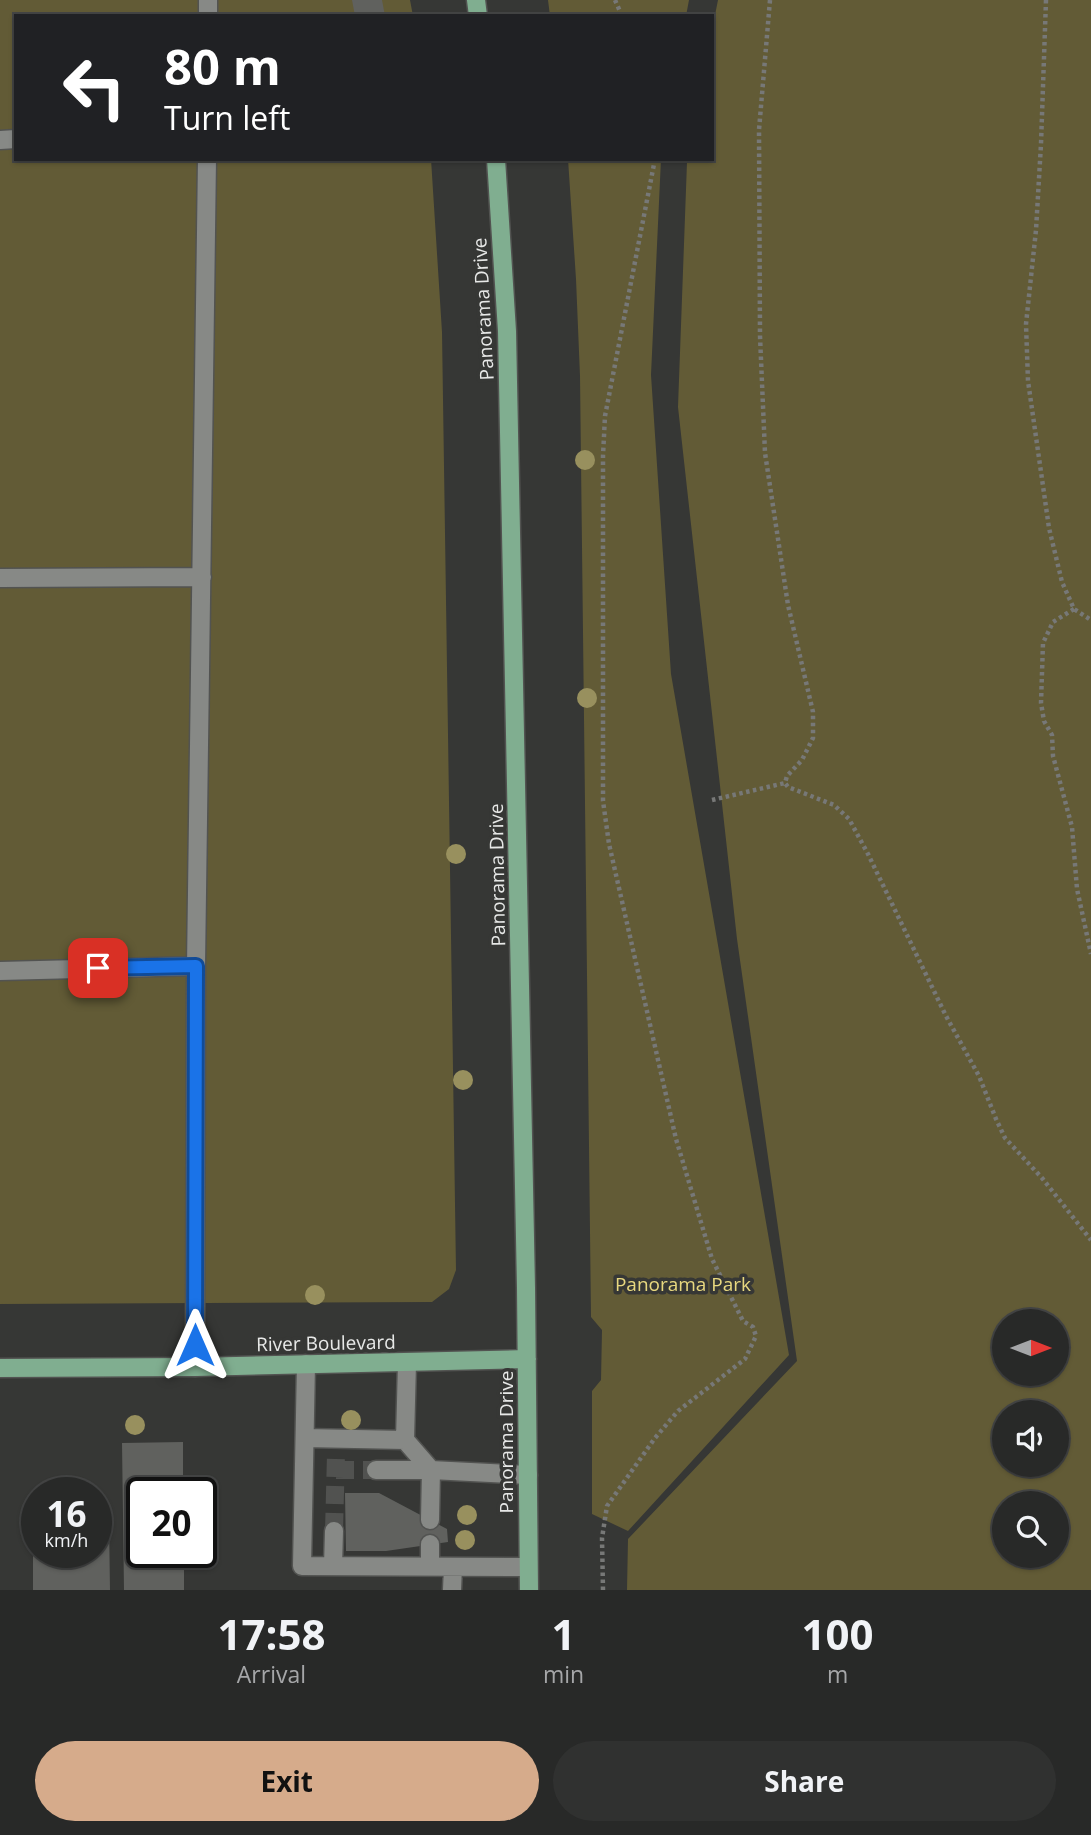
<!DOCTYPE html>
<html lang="en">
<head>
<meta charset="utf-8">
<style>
  :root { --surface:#282928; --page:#303130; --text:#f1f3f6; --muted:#a5a6a8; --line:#444545; --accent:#d6ab8b }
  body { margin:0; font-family:"Open Sans",sans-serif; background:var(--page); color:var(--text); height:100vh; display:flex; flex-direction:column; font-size:26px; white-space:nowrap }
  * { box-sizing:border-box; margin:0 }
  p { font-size:23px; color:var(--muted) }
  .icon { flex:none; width:38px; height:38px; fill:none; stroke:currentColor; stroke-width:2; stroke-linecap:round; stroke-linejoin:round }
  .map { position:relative; height:1590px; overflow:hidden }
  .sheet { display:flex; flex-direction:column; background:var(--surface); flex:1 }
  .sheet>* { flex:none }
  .banner { position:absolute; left:14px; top:14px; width:700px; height:147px; border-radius:0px; box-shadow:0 2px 5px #0004,0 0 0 2px var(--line); background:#202124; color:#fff; overflow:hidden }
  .needle { width:46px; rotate:90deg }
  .fabs { position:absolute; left:992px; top:1309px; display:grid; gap:14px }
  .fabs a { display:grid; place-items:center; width:77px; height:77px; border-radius:50%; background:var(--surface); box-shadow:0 2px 5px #0004,0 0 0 2px var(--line); font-size:35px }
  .speed { position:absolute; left:21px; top:1477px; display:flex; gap:14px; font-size:35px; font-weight:700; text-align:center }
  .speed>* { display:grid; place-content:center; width:91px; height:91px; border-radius:50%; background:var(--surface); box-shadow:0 2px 5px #0004,0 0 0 2px var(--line); line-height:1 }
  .speed small { font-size:18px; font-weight:400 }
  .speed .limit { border:4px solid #111; border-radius:10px; background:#fff; color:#111 }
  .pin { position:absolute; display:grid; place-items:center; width:60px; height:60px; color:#fff; margin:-30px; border-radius:14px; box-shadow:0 4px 10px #0006 }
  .me { position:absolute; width:77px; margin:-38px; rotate:0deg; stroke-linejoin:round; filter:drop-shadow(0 0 5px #0008) }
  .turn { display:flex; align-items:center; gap:24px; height:147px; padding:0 35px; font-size:32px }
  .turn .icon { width:91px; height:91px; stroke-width:2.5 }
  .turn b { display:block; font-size:49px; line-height:60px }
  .eta { display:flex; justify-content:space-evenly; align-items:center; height:119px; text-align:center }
  .eta b { font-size:42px; font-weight:700; line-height:49px }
  .action { display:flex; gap:14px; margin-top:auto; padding:14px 35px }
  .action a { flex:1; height:80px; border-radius:42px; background:var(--accent); color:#111; font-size:28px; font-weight:700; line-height:80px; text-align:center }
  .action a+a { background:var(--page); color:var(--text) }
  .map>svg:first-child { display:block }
</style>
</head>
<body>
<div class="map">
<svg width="1091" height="1590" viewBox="0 0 1091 1590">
  <rect width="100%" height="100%" fill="#363735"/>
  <path fill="#625b36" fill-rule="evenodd" d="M 0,0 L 410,0 L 413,16 L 16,16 L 16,159 L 431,159 L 442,332 L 456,1270 L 449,1289 L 432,1302 L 0,1304 Z
    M 548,0 L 689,0 L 686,16 L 550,16 Z
    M 718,0 L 1091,0 L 1091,1590 L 627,1590 L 628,1539 L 797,1361 L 737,939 L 678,407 L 687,162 L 687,159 L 712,159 L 712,30 ZM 1004,1321 L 1057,1321 L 1057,1374 L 1004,1374 ZM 1004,1412 L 1057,1412 L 1057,1465 L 1004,1465 ZM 1004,1503 L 1057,1503 L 1057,1556 L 1004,1556 Z
    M 568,159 L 661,159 L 651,375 L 671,674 L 789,1355 L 628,1531 L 592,1514 L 592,1391 L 601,1380 L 602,1330 L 591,1317 L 580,376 L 576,279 Z"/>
  <path fill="#60615e" d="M 352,0 L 382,0 L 385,16 L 355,16 Z
    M 183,1442 L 183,1493 L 142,1493 L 142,1552 L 184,1552 L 184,1590 L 124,1590 L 122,1443 Z
    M 345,1493 L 379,1493 L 447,1529 L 448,1542 L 386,1551 L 346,1551 Z
    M 96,1520 L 109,1520 L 110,1590 L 33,1590 L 33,1521 L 37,1521 L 37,1552 L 96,1552 Z"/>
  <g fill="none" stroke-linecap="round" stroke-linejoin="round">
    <path stroke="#515250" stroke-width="18" stroke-dasharray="18 9" stroke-linecap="butt" d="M 336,1470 L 376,1470
      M 334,1531 L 336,1454"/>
    <defs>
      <path id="minor" d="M 208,16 L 208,0
        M 0,140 L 16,139
        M 0,578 L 202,577
        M 0,971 L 196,966
        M 306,1364 L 302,1566 L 528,1567
        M 195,1367 L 196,966 L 207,159
        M 305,1438 L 405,1440 L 407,1363
        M 405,1440 L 431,1470 L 528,1475
        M 376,1470 L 431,1470 L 430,1520
        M 430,1544 L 430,1567
        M 333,1566 L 334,1531
        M 452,1590 L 453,1567"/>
      <path id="major" d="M 476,0 L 478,16
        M 496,159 L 507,331 L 526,1288 L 529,1590
        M 0,1368 L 195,1367 L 527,1359"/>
    </defs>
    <use href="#minor" stroke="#525351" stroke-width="21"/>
    <use href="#major" stroke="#525351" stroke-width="21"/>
    <path stroke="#777877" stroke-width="4.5" stroke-dasharray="3.5 3.5" stroke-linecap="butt" d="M 615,0 L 622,16
      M 770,0 L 759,130 L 760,336 L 765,453 L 788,605 L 813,712 L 813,738 L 802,760 L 787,776 L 785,783 L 788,787 L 834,805 L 849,819 L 868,854 L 946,1016 L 979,1076 L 996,1119 L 1005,1138 L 1042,1178 L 1091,1240
      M 1046,0 L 1041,144 L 1036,230 L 1026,324 L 1028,381 L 1049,528 L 1062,582 L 1074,609 L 1091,620
      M 1074,609 L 1053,622 L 1043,643 L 1041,703 L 1044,721 L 1052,735 L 1053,756 L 1072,827 L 1077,889 L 1091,954
      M 712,800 L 785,783
      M 603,1590 L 602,1538 L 607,1506 L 655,1438 L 678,1411 L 745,1359 L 756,1336 L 753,1327 L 743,1321 L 712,1259 L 676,1139 L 609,844 L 603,801 L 603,456 L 605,416 L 655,159"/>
    <use href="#minor" stroke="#878986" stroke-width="18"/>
    <use href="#major" stroke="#80ae90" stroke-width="18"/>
  </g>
  <g fill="#98905e">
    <circle cx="585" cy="460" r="10"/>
    <circle cx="587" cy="698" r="10"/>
    <circle cx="456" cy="854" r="10"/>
    <circle cx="463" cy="1080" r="10"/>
    <circle cx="315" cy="1295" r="10"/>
    <circle cx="351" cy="1420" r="10"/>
    <circle cx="135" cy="1425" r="10"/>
    <circle cx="467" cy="1515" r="10"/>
    <circle cx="465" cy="1540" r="10"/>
  </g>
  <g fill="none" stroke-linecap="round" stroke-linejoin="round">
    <defs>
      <path id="route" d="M 98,968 L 196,966 L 195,1345"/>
    </defs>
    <use href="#route" stroke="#114b97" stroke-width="18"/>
    <use href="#route" stroke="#1a73e8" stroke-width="12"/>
  </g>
  <g text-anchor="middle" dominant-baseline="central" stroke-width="7" stroke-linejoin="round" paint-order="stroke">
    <g font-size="19" fill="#e7e8e7" stroke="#363735">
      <text transform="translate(483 309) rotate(-93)">Panorama Drive</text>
      <text transform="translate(497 875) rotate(-91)">Panorama Drive</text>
      <text transform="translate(326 1343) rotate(-1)">River Boulevard</text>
      <text transform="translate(506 1442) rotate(-90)">Panorama Drive</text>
    </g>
    <g font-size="19" fill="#e8d87f" stroke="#363735">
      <text x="683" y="1284">Panorama Park</text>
    </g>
  </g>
</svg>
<div class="fabs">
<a><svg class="needle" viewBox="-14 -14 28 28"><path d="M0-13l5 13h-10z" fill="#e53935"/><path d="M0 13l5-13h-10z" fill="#a5a6a8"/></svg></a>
<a><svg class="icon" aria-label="sound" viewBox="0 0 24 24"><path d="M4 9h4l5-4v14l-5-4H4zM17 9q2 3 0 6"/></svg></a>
<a><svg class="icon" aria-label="search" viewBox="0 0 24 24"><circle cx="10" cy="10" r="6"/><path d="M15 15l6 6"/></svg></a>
</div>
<div class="speed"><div>16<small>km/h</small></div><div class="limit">20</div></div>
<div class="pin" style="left:98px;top:968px;background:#d93025"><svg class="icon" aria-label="arrive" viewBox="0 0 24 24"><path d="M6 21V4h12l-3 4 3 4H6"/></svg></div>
<svg class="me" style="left:195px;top:1345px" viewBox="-20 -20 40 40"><path d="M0-17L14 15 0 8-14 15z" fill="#1a73e8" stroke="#fff" stroke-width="4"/></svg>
<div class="banner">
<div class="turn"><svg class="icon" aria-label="left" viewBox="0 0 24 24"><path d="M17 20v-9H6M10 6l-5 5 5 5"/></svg><div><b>80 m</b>Turn left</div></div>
</div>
</div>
<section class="sheet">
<div class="eta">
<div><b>17:58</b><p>Arrival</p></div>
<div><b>1</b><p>min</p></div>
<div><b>100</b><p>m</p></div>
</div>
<div class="action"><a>Exit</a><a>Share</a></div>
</section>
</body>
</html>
